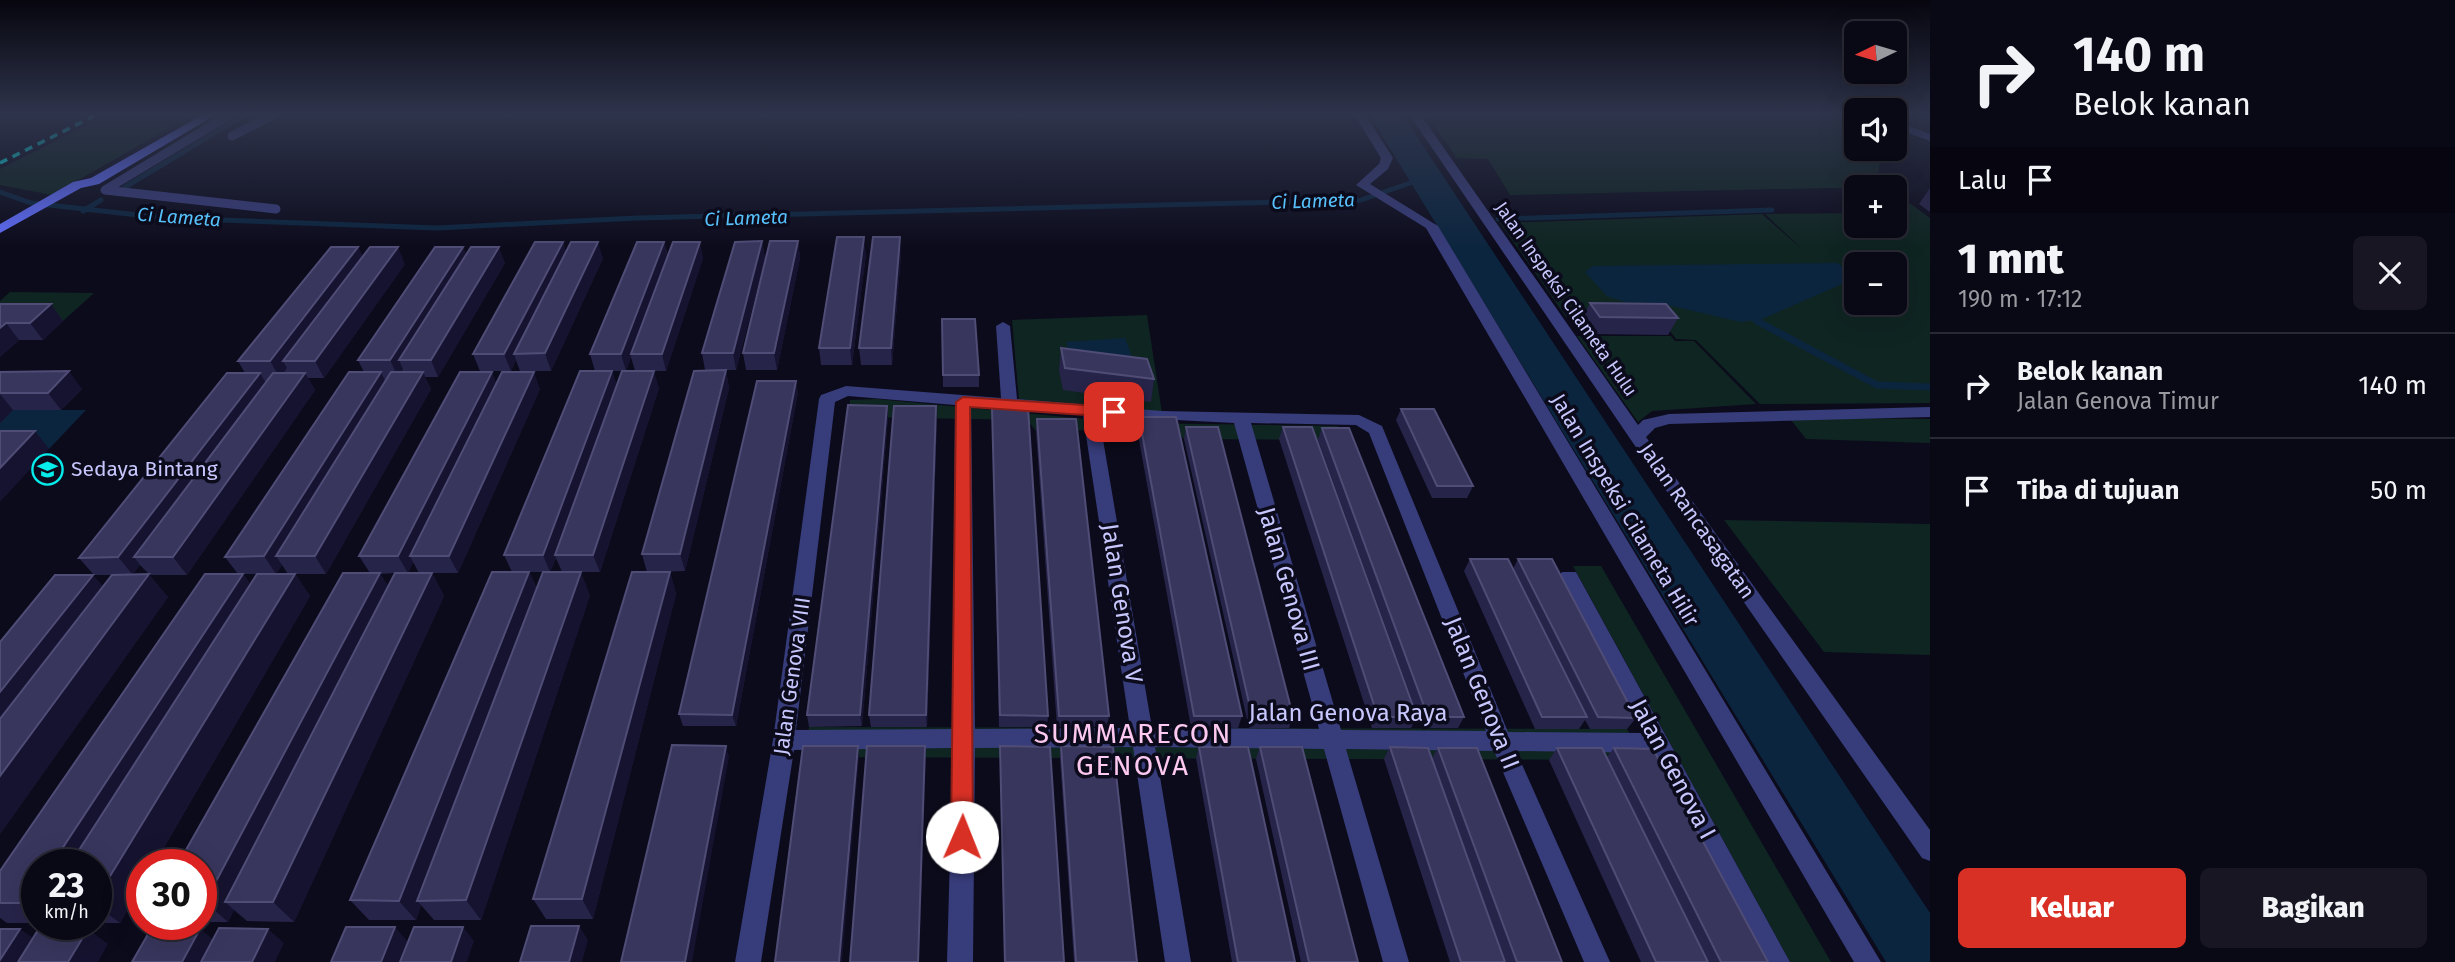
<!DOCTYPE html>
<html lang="id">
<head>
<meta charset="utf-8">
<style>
  :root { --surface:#090815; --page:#171622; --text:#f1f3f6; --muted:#999aa0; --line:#292934; --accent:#d93025 }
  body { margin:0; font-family:"Fira Sans",sans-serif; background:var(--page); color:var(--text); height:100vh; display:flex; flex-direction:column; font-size:26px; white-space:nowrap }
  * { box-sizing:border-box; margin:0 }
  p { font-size:23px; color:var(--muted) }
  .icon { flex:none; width:38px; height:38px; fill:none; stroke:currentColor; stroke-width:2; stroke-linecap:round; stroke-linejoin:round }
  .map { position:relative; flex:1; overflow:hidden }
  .details { display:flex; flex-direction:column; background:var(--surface); width:525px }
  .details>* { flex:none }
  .guide { background:#090815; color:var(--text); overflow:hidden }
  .needle { width:46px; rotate:265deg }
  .controls { position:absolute; left:1844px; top:21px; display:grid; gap:14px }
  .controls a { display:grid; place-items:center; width:63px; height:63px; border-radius:10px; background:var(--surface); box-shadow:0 7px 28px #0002,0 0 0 2px var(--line); font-size:35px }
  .speed { position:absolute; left:21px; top:849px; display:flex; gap:14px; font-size:35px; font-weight:700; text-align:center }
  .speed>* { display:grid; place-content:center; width:91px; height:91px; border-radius:50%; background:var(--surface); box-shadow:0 7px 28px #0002,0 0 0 2px var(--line); line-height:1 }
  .speed small { font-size:18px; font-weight:400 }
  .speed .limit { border:10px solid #d22; background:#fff; color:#111 }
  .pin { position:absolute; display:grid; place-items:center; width:60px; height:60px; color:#fff; margin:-30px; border-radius:14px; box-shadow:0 4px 10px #0006 }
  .me { position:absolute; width:77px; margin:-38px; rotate:1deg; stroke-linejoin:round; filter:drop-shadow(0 0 5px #0008) }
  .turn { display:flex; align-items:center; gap:24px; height:147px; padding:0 28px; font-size:32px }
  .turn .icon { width:91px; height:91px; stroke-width:2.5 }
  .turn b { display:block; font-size:49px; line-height:60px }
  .then { display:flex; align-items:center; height:66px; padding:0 28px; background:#0003; gap:14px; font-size:26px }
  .round { display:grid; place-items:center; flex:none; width:74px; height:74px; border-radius:10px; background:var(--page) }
  .headline { display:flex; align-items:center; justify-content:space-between; height:119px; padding:0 28px }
  h1 { font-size:42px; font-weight:800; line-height:52px }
  .cta { display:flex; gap:14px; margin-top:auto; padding:14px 28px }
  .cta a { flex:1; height:80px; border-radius:10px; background:var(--accent); color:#fff; font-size:28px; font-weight:800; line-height:80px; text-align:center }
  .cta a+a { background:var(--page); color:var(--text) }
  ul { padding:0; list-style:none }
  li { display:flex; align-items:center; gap:21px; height:105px; padding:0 28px; border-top:2px solid var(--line) }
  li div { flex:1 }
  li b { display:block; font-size:26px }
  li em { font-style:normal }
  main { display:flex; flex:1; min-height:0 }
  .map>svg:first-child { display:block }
</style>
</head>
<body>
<main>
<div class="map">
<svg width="1930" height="962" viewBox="0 0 1930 962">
  <rect width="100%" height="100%" fill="#0c0b1c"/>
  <path fill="#0f2522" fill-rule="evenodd" d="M 110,114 L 194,114 L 52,195 L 0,185 L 0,169 Z
    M 1426,114 L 1848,114 L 1857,122 L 1857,149 L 1881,149 L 1877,187 L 1510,195 L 1488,159 L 1457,158 Z
    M 1895,202 L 1908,202 L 1930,218 L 1930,403 L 1760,404 L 1696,340 L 1676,339 L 1659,317 L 1566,317 L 1500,223 L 1762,214 L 1803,250 L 1765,214 L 1857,213 L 1857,226 L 1895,226 ZM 1857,264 L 1895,264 L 1895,303 L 1857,303 Z
    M 10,292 L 94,293 L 63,321 L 0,320 L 0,301 Z
    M 1147,315 L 1162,413 L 1019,400 L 1012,320 Z
    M 1577,336 L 1671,336 L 1675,341 L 1694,341 L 1756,404 L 1652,411 L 1638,422 Z
    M 877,399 L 1127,423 L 1338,426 L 1345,440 L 1184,439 L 1174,429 L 1036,431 L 1027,420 L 849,417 L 850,400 Z
    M 1816,418 L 1930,419 L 1930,443 L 1806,439 L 1791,420 Z
    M 1724,520 L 1930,524 L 1930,655 L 1824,652 Z
    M 1573,566 L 1601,566 L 1831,962 L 1790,962 Z
    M 809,727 L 1627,729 L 1644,760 L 806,757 Z"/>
  <path fill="#0c253f" d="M 1369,114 L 1402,114 L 1930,913 L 1930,962 L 1886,962 Z
    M 1838,263 L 1852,275 L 1842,284 L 1762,319 L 1741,322 L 1659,303 L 1625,302 L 1607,296 L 1585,272 L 1593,266 Z
    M 1125,338 L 1132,357 L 1072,360 L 1066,342 Z
    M 13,410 L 86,410 L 49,449 L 0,449 L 0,423 Z"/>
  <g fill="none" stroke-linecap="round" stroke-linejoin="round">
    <path stroke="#0c253f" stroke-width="5" d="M 125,187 L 246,114
      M 0,192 L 31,203 L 165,218 L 437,228 L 637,218 L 1361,200 L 1413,182 L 1415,175
      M 83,211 L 101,200
      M 1498,219 L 1772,210
      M 1746,315 L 1760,322"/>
    <path stroke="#0c253f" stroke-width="7" d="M 1757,321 L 1877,385 L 1930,387"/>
    <path stroke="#373c7a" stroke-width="9" d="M 231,114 L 105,190 L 276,209
      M 232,136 L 275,114"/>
    <path fill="#373c7a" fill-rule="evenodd" d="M 1354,114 L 1365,114 L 1393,158 L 1388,169 L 1370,184 L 1438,226 L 1881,962 L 1854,962 L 1426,228 L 1356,185 L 1379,164 L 1381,158 Z
      M 1409,114 L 1420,114 L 1638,425 L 1643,420 L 1669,414 L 1930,407 L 1930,417 L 1669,424 L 1655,428 L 1646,437 L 1930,830 L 1930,861 L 1922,858 L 1631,440 Z
      M 1895,121 L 1930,134 L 1930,141 L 1895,128 Z
      M 1003,322 L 1010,326 L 1017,399 L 1162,411 L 1359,415 L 1382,426 L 1508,732 L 1642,733 L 1559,577 L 1562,572 L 1576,572 L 1790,962 L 1763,962 L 1652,753 L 1516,751 L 1610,962 L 1584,962 L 1494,751 L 1346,749 L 1409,962 L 1383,962 L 1324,749 L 1155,747 L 1191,962 L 1165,962 L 1133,747 L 975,748 L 973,962 L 947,962 L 953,748 L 794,750 L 761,962 L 735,962 L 773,740 L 819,399 L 821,395 L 846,386 L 1001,398 L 996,326 ZM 848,396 L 955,405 L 953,729 L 796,730 L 835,402 ZM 971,406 L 1083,415 L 1130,728 L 975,729 ZM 1099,416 L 1234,423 L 1319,729 L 1152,728 ZM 1251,423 L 1356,425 L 1369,433 L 1486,731 L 1341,730 Z"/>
    <path fill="#606dfc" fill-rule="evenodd" d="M 204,114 L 217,114 L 99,184 L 81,188 L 0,233 L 0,224 L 73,182 L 91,178 Z"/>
    <path stroke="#05eceb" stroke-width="3.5" stroke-dasharray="8 6" stroke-linecap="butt" d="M 0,163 L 98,114"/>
  </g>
  <path fill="#27244a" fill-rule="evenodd" d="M 1930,188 L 1930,212 L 1919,204 Z
    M 762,241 L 765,258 L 736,370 L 705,370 L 702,353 Z
    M 798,241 L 800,258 L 777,370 L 746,370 L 743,353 Z
    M 563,242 L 566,252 L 603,258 L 551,371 L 520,371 L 516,360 L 511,371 L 480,371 L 473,354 Z
    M 664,242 L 668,256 L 703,258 L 666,371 L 635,371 L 631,357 L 626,371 L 659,388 L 600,572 L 566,572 L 590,595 L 481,920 L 434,920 L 421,905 L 416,920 L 369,920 L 350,900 L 512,572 L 504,555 L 595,371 L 590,354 ZM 612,371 L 622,371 L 617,386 ZM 556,558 L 562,572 L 550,572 ZM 529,572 L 543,572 L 537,589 Z
    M 358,247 L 363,257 L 405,264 L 324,378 L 308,378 L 315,390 L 187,575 L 149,575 L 168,597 L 0,834 L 0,642 L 103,586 L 111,575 L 94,575 L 79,558 L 245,373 L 238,361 ZM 140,565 L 149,574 L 133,574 Z
    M 463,247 L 466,255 L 505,263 L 438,377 L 425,377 L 431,389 L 326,574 L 292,574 L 295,574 L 310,596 L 120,923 L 96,923 L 96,864 L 37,864 L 37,923 L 7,923 L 0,918 L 0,871 L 238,574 L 225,557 L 364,372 L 358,360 ZM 282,565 L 288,574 L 276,574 ZM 243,574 L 257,574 L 250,584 Z
    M 866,254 L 852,365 L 821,365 L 819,348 Z
    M 901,254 L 892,365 L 861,365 L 859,348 Z
    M 1590,303 L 1678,318 L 1668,335 L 1591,334 L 1581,320 Z
    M 0,304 L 51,304 L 63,321 L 43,340 L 19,340 L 0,357 Z
    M 942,319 L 979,375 L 979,387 L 943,387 Z
    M 1061,348 L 1154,379 L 1151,402 L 1063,390 L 1059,370 Z
    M 726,370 L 729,388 L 685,571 L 648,572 L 670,572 L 676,594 L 593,919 L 546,919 L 533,899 L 647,572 L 642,554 Z
    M 0,372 L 82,389 L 61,410 L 13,410 L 0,423 Z
    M 496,383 L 540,389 L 458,573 L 432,573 L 444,596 L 294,922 L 247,921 L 234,910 L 228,922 L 201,922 L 201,864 L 370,573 L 359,556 ZM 413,562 L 419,573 L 408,573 ZM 394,573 L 388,586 L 380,574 Z
    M 798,392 L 736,726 L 683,726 L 679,714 Z
    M 887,406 L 888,417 L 862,726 L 809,727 L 807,715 Z
    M 992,408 L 1048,716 L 1047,727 L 999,727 Z
    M 1401,409 L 1473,486 L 1467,498 L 1432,498 L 1396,420 Z
    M 937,417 L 927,727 L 871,727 L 869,715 Z
    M 1139,417 L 1242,716 L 1238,728 L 1191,727 L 1137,429 Z
    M 1037,419 L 1109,716 L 1107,727 L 1057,727 L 1036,431 Z
    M 1186,427 L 1293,716 L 1289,728 L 1249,728 L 1184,439 Z
    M 1283,427 L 1417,717 L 1411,728 L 1372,728 L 1279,439 Z
    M 1322,428 L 1464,717 L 1458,728 L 1422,728 L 1318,440 Z
    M 1470,559 L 1513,569 L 1518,559 L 1636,718 L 1627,729 L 1590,729 L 1585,720 L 1579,729 L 1535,729 L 1464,571 Z
    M 1000,746 L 1064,962 L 1004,962 Z
    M 1061,746 L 1137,962 L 1074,962 L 1060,758 Z
    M 1199,747 L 1295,962 L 1232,962 L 1196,758 Z
    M 1260,747 L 1358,962 L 1301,962 L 1256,759 Z
    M 1390,747 L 1432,758 L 1438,748 L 1562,962 L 1450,962 L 1384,759 Z
    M 1557,748 L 1607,757 L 1614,748 L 1768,962 L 1641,962 L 1549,760 Z"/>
  <path fill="#15132f" d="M 864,237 L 866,254 L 852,365 L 850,348 Z
    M 900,237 L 901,254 L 892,365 L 891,348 Z
    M 762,241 L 765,258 L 736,370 L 733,353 Z
    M 798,241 L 800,258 L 777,370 L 774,353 Z
    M 563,242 L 568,258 L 514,354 L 516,360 L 511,371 L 504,354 Z
    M 598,242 L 603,258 L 551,371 L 545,353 Z
    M 664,242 L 668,259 L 631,354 L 631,357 L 626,371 L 621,354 Z
    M 700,242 L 703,258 L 666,371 L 662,354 Z
    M 358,247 L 366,264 L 283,361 L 287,368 L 280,378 L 270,361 Z
    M 398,247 L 405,264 L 324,378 L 315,361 Z
    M 463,247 L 469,263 L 399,360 L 403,369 L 398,377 L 390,360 Z
    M 499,247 L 505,263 L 438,377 L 431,360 Z
    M 51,304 L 63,321 L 43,340 L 30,323 Z
    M 6,323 L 19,340 L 0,357 L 0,328 Z
    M 726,370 L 729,388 L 685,571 L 680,554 Z
    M 69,371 L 82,389 L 61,410 L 48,393 Z
    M 612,371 L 618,388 L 555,555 L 556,558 L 550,572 L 543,555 Z
    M 654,371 L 659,388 L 600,572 L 593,555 Z
    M 381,372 L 389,389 L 276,556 L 282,565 L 276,574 L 264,556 Z
    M 423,372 L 431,389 L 326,574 L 315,556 Z
    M 492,372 L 499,389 L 410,556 L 413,562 L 408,573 L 398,556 Z
    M 534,372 L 540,389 L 458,573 L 449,556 Z
    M 260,373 L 270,390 L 134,557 L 140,565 L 133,575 L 118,557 Z
    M 305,373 L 315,390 L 187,575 L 173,557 Z
    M 796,381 L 798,392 L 736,726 L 732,715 Z
    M 0,394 L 13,410 L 0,423 Z
    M 887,406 L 888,417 L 862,726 L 860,715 Z
    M 936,406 L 937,417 L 927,727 L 926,715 Z
    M 35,431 L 49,449 L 0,502 L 0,468 Z
    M 529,572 L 539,595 L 417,901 L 421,905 L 416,920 L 399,901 Z
    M 581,572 L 590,595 L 481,920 L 466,900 Z
    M 670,572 L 676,594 L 593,919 L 582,899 Z
    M 380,573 L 394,596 L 225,902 L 234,910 L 228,922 L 205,902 Z
    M 432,573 L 444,596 L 294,922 L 273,902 Z
    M 149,574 L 168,597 L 0,834 L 0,776 Z
    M 243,574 L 259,596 L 91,864 L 52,864 Z
    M 295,574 L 310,596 L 154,864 L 142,864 L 142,885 L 120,923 L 96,905 L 96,899 Z
    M 93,575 L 113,597 L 0,746 L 0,692 Z
    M 726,746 L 729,757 L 692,962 L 685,962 Z
    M 858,746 L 859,757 L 842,962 L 839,962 Z
    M 925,746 L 926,758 L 919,962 L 918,962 Z
    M 37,888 L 37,910 L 27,903 Z
    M 579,926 L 588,940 L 582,962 L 569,962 Z
    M 395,927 L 408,942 L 401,962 L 381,962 Z
    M 463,927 L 474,941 L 467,962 L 451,962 Z
    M 20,929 L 42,944 L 31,962 L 0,962 L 0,960 Z
    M 88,929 L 108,944 L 98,962 L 68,962 Z
    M 200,929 L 218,943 L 208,962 L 182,962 Z
    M 268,929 L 284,943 L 275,962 L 252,962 Z"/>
  <path fill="#38365d" stroke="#4f4c76" stroke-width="2" d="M 837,237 L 864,237 L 850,348 L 819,348 Z
    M 873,237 L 900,237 L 891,348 L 859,348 Z
    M 762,241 L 733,353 L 702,353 L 735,242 Z
    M 770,241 L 798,241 L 774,353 L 743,353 Z
    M 535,242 L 563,242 L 504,354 L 473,354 Z
    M 571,242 L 598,242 L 545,353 L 514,354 Z
    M 637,242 L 664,242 L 621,354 L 590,354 Z
    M 673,242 L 700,242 L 662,354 L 631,354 Z
    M 331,247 L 358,247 L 270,361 L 238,361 Z
    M 370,247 L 398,247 L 315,361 L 283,361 Z
    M 435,247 L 463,247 L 390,360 L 358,360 Z
    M 471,247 L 499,247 L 431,360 L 399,360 Z
    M 1590,303 L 1666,304 L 1678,318 L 1600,317 Z
    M 0,304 L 51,304 L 30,323 L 6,323 L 0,328 Z
    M 942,319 L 975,319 L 979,375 L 943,375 Z
    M 1061,348 L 1147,359 L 1154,379 L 1065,368 Z
    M 726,370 L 680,554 L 642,554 L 694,371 Z
    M 69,371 L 48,393 L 0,393 L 0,372 Z
    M 580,371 L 612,371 L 543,555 L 504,555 Z
    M 622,371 L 654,371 L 593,555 L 555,555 Z
    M 349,372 L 381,372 L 264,556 L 225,557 Z
    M 391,372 L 423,372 L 315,556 L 276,556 Z
    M 460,372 L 492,372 L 398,556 L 359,556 Z
    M 502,372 L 534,372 L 449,556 L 410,556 Z
    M 227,373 L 260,373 L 118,557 L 79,558 Z
    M 273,373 L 305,373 L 173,557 L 134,557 Z
    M 757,381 L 796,381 L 732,715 L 679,714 Z
    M 848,405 L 887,406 L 860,715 L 807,715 Z
    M 894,406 L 936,406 L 926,715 L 869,715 Z
    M 992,408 L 1028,408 L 1048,716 L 1000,715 Z
    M 1401,409 L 1434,409 L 1473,486 L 1437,486 Z
    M 1139,417 L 1176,417 L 1242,716 L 1194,716 Z
    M 1037,419 L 1076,419 L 1109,716 L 1059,716 Z
    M 1186,427 L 1218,427 L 1293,716 L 1252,716 Z
    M 1283,427 L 1312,427 L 1417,717 L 1378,717 Z
    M 1322,428 L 1349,428 L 1464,717 L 1428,717 Z
    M 0,431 L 35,431 L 0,468 Z
    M 1470,559 L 1508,559 L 1587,717 L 1542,717 Z
    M 1518,559 L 1552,559 L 1636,718 L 1598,717 Z
    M 492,572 L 529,572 L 399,901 L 350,900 Z
    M 543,572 L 581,572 L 466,900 L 417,901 Z
    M 632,572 L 670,572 L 582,899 L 533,899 Z
    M 343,573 L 380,573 L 205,902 L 201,902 L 201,864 L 178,864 Z
    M 395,573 L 432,573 L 273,902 L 225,902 Z
    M 149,574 L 0,776 L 0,719 L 112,575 Z
    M 205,574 L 243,574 L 52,864 L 37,864 L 37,888 L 27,903 L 0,903 L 0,871 Z
    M 257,574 L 295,574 L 96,899 L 96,864 L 70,864 Z
    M 55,575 L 93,575 L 0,692 L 0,642 Z
    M 672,745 L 726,746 L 685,962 L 621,962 Z
    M 803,746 L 858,746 L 839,962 L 775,962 Z
    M 867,746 L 925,746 L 918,962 L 850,962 Z
    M 1000,746 L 1050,747 L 1064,962 L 1005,962 Z
    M 1061,746 L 1113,747 L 1137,962 L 1076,962 Z
    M 1199,747 L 1248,747 L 1295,962 L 1238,962 Z
    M 1260,747 L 1302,747 L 1358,962 L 1309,962 Z
    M 1390,747 L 1428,748 L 1505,962 L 1461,962 Z
    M 1438,748 L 1477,748 L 1562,962 L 1517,962 Z
    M 1557,748 L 1602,748 L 1708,962 L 1656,962 Z
    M 1614,748 L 1653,749 L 1768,962 L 1721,962 Z
    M 531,926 L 579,926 L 569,962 L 520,962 Z
    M 346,927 L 395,927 L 381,962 L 331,962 Z
    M 414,927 L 463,927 L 451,962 L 400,962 Z
    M 219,928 L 268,929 L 252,962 L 201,962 Z
    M 0,929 L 20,929 L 0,960 Z
    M 88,929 L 68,962 L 18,962 L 38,930 Z
    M 151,929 L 200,929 L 182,962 L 132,962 Z"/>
  <linearGradient id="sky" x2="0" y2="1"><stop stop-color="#07060f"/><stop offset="0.46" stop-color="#2e344b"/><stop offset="1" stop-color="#2e344b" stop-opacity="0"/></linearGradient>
  <rect width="1930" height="248" fill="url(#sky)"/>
  <path fill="#d93025" stroke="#8d1f18" stroke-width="2" d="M 963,397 L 1114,407 L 1121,412 L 1114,417 L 970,407 L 973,837 L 969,845 L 962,848 L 954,845 L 951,837 L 956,402 Z"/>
  <defs>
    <symbol id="school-ring" viewBox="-11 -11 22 22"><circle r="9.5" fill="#0c0b1c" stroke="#05eceb" stroke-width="1.5"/><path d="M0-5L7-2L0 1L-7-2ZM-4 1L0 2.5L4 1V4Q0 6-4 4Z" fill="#05eceb"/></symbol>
  </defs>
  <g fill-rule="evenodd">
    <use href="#school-ring" x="30" y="452" width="35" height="35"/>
  </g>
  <g text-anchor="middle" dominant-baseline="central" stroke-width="7" stroke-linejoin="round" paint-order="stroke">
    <g font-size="18" fill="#c7c7fe" stroke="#0c0b1c">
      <text transform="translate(1566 299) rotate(55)">Jalan Inspeksi Cilameta Hulu</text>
    </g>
    <g font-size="19" font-style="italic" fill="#57c1fc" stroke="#0c0b1c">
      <text transform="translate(1313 201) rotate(-2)">Ci Lameta</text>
      <text transform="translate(179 217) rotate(4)">Ci Lameta</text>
      <text transform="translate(746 218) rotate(-2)">Ci Lameta</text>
    </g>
    <g font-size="21" fill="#c7c7fe" stroke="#0c0b1c" text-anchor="start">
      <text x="71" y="469">Sedaya Bintang</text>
    </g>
    <g font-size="21" fill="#c7c7fe" stroke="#0c0b1c">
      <text transform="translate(1625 510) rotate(59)">Jalan Inspeksi Cilameta Hilir</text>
      <text transform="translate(1697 521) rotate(55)">Jalan Rancasagatan</text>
      <text transform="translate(792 676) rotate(-82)">Jalan Genova VIII</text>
    </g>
    <g font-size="24" fill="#c7c7fe" stroke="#0c0b1c">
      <text transform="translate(1289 589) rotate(74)">Jalan Genova III</text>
      <text transform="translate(1122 603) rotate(81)">Jalan Genova V</text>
      <text transform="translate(1482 693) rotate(68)">Jalan Genova II</text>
      <text x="1348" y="713">Jalan Genova Raya</text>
      <text transform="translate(1673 769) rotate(62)">Jalan Genova I</text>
    </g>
    <g font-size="28" letter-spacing="2" fill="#fec9f0" stroke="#0c0b1c">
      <text x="1133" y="733">SUMMARECON<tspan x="1133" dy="32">GENOVA</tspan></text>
    </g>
  </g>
</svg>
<div class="controls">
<a><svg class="needle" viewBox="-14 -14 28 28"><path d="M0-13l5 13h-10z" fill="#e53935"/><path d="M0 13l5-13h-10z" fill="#999aa0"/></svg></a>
<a><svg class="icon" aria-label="sound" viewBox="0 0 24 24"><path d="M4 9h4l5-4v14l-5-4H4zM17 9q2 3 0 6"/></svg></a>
<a>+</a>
<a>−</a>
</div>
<div class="speed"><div>23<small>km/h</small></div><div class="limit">30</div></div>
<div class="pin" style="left:1114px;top:412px;background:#d93025"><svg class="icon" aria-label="arrive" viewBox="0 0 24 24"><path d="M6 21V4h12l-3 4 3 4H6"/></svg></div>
<svg class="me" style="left:962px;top:837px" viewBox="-20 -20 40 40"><circle r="19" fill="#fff"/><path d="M0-13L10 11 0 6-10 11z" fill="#d93025"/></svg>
</div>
<section class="details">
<div class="guide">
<div class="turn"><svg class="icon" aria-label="right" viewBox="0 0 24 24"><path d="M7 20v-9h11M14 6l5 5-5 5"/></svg><div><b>140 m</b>Belok kanan</div></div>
<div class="then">Lalu<svg class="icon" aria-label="arrive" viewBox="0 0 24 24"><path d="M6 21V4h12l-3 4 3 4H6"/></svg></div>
</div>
<div class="headline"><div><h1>1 mnt</h1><p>190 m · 17:12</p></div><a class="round"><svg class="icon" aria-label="close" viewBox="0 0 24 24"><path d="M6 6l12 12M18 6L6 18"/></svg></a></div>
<ul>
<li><svg class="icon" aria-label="right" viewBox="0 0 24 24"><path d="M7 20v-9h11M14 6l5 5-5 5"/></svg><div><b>Belok kanan</b><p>Jalan Genova Timur</p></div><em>140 m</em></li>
<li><svg class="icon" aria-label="arrive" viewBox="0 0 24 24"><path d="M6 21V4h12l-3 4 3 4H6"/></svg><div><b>Tiba di tujuan</b></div><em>50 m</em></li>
</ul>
<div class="cta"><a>Keluar</a><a>Bagikan</a></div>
</section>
</main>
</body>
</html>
